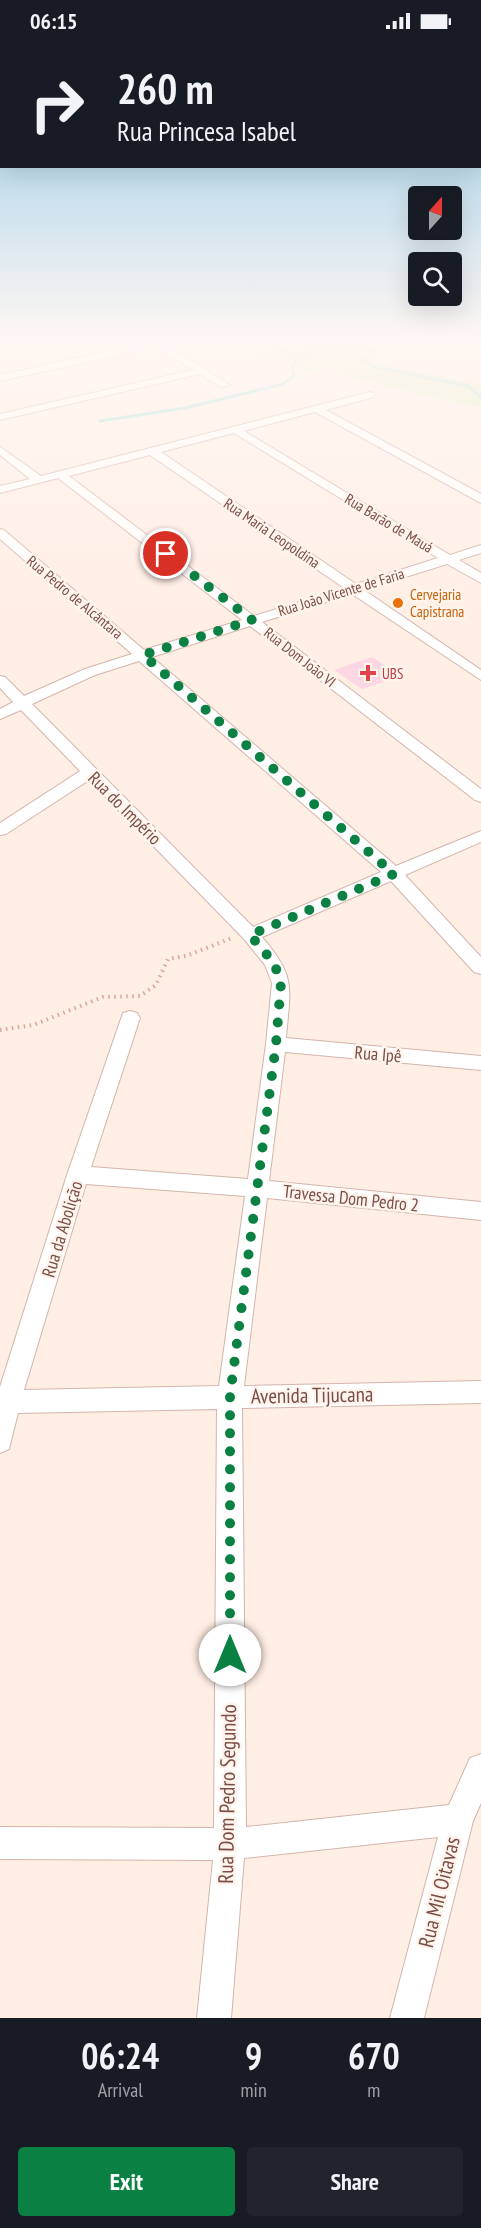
<!DOCTYPE html>
<html lang="en">
<head>
<meta charset="utf-8">
<style>
  :root { --surface:#171b24; --page:#20242c; --text:#f1f3f6; --muted:#9ea1a6; --accent:#0b8043 }
  body { margin:0; font-family:"PT Sans Narrow",sans-serif; background:var(--page); color:var(--text); height:100vh; display:flex; flex-direction:column; font-size:22px; white-space:nowrap }
  * { box-sizing:border-box; margin:0 }
  p { font-size:20px; color:var(--muted) }
  .icon { flex:none; width:33px; height:33px; fill:none; stroke:currentColor; stroke-width:2; stroke-linecap:round; stroke-linejoin:round }
  .map { position:relative; height:1976px; overflow:hidden }
  .drawer { display:flex; flex-direction:column; background:var(--surface); flex:1 }
  .drawer>* { flex:none }
  .banner { position:absolute; left:0px; top:0px; width:482px; height:126px; box-shadow:0 6px 24px #0002; background:#171b24; color:var(--text); overflow:hidden }
  .needle { width:39px; rotate:21deg }
  .controls { position:absolute; left:408px; top:144px; display:grid; gap:12px }
  .controls a { display:grid; place-items:center; width:54px; height:54px; border-radius:6px; background:var(--surface); box-shadow:0 6px 24px #0002; font-size:30px }
  .pin { position:absolute; display:grid; place-items:center; width:51px; height:51px; color:#fff; margin:-26px; border:3px solid #fff; border-radius:50%; box-shadow:0 2px 6px #0007 }
  .me { position:absolute; width:66px; margin:-33px; rotate:0deg; stroke-linejoin:round; filter:drop-shadow(0 0 4px #0008) }
  .turn { display:flex; align-items:center; gap:21px; height:126px; padding:0 18px; font-size:27px }
  .turn .icon { width:78px; height:78px; stroke-width:2.5 }
  .turn b { display:block; font-size:42px; line-height:51px }
  .eta { display:flex; justify-content:space-evenly; align-items:center; height:102px; text-align:center }
  .eta b { font-size:36px; font-weight:700; line-height:42px }
  .button { display:flex; gap:12px; margin-top:auto; padding:12px 18px }
  .button a { flex:1; height:69px; border-radius:6px; background:var(--accent); color:#fff; font-size:24px; font-weight:700; line-height:69px; text-align:center }
  .button a+a { background:var(--page); color:var(--text) }
  .status { display:flex; justify-content:space-between; align-items:center; height:42px; padding:0 30px; background:var(--surface); direction:ltr }
  .status svg { height:16px; fill:currentColor }
  .map>svg:first-child { display:block }
</style>
</head>
<body>
<div class="status"><b>06:15</b><svg viewBox="0 0 49 12"><path d="M0 12V9h3v3zM5 12V6h3v6zM10 12V3h3v9zM15 12V0h3v12zM26 1h20v11H26zM47 4h2v5h-2z"/></svg></div>
<div class="map">
<svg width="481" height="1976" viewBox="0 0 481 1976">
  <rect width="100%" height="100%" fill="#ffeee4"/>
  <path fill="#fdd6e3" d="M 372,615 L 402,634 L 362,647 L 334,628 Z"/>
  <path fill="#ddeec0" d="M 226,300 L 361,300 L 368,316 L 386,324 L 481,342 L 481,366 L 357,337 L 330,327 L 306,330 Z"/>
  <g fill="none" stroke-linecap="round" stroke-linejoin="round">
    <path stroke="#9bded9" stroke-width="3" d="M 269,300 C 282,310 294,316 311,314 L 303,305 L 340,304 L 377,308 L 362,317 L 375,325 L 468,344 L 481,355
      M 100,379 L 185,366 L 283,342 L 294,334 L 292,325 L 297,316"/>
    <defs>
      <path id="minor" d="M 149,300 L 161,300 L 230,343 L 221,345 L 200,332 L 0,378 L 0,372 L 193,328 L 156,305 L 0,339 L 0,333 Z
        M 423,300 L 478,300 L 473,303 L 428,303 Z
        M 370,350 L 374,351 L 374,355 L 326,368 L 481,452 L 481,461 L 315,370 L 244,389 L 450,513 L 481,503 L 481,511 L 459,518 L 481,531 L 481,541 L 447,522 L 364,548 L 481,628 L 481,638 L 352,552 L 262,580 L 481,747 L 481,760 L 475,758 L 250,584 L 152,615 L 396,824 L 481,789 L 481,800 L 405,833 L 481,915 L 481,932 L 474,930 L 391,839 L 262,895 C 297,936 290,945 286,996 L 481,1014 L 481,1028 L 285,1010 L 269,1139 L 481,1160 L 481,1178 L 267,1156 L 244,1344 L 481,1339 L 481,1361 L 242,1366 L 246,1785 L 449,1763 L 470,1716 L 481,1712 L 481,1761 L 473,1779 L 424,1976 L 390,1976 L 438,1795 L 244,1816 L 231,1976 L 197,1976 L 213,1818 L 0,1817 L 0,1785 L 214,1786 L 217,1367 L 18,1371 L 9,1407 L 0,1411 L 0,1345 L 67,1133 L 123,971 L 130,969 L 137,971 L 140,976 L 91,1125 L 248,1137 L 266,1002 L 272,941 L 265,923 L 244,897 L 89,738 L 6,792 L 0,793 L 0,781 L 80,729 L 21,668 L 0,677 L 0,667 L 13,660 L 0,646 L 0,634 L 5,635 L 24,654 L 85,627 L 132,612 L 0,497 L 0,487 L 4,488 L 144,608 L 242,578 L 58,436 L 0,451 L 0,444 L 30,437 L 0,413 L 0,405 L 41,434 ZM 234,391 L 438,516 L 356,542 L 161,410 ZM 150,413 L 344,546 L 254,574 L 69,434 ZM 139,619 L 381,830 L 253,885 L 32,662 L 95,633 ZM 86,1142 L 245,1154 L 219,1344 L 24,1348 Z"/>
    </defs>
    <use href="#minor" stroke="#d4b4ab" stroke-width="2"/>
    <path stroke="#dca69b" stroke-width="4" stroke-dasharray="1.5 4.5" stroke-linecap="butt" d="M 0,988 L 33,983 L 103,955 L 140,954 L 156,943 L 168,917 L 186,914 L 232,896"/>
    <use href="#minor" fill="#fff" fill-rule="evenodd"/>
  </g>
  <linearGradient id="sky" x2="0" y2="1"><stop stop-color="#94cae8"/><stop offset="0.52" stop-color="#fff7f3"/><stop offset="1" stop-color="#fff7f3" stop-opacity="0"/></linearGradient>
  <rect width="481" height="577" fill="url(#sky)"/>
  <g fill="none" stroke-linecap="round" stroke-linejoin="round">
    <path stroke="#0b8043" stroke-width="10" stroke-dasharray="0 18" d="M 166,512 L 252,578 L 143,613 L 394,832 L 250,893 L 274,921 L 281,941 L 276,1002 L 230,1354 L 230,1613"/>
  </g>
  <circle fill="#e8710a" stroke="#fff4ec" stroke-width="2" cx="398" cy="561" r="6"/>
  <path fill="#e0444e" stroke="#fff4ec" stroke-width="2" d="M365 622h6v6h6v6h-6v6h-6v-6h-6v-6h6z"/>
  <g text-anchor="middle" dominant-baseline="central" stroke-width="5" stroke-linejoin="round" paint-order="stroke">
    <g font-size="15" fill="#7a4d46" stroke="#fff4ec">
      <text transform="translate(389 481) rotate(31)">Rua Barão de Mauá</text>
      <text transform="translate(272 491) rotate(34)">Rua Maria Leopoldina</text>
      <text transform="translate(341 550) rotate(-17)">Rua João Vicente de Faria</text>
      <text transform="translate(75 555) rotate(40)">Rua Pedro de Alcântara</text>
      <text transform="translate(300 615) rotate(38)">Rua Dom João VI</text>
    </g>
    <g font-size="15" fill="#c56008" stroke="#fff4ec" text-anchor="start">
      <text x="410" y="552">Cervejaria<tspan x="410" dy="17">Capistrana</tspan></text>
    </g>
    <g font-size="15" fill="#be3a42" stroke="#fff4ec" text-anchor="start">
      <text x="382" y="631">UBS</text>
    </g>
    <g font-size="18" fill="#7a4d46" stroke="#fff4ec">
      <text transform="translate(125 766) rotate(45)">Rua do Império</text>
      <text transform="translate(378 1012) rotate(5)">Rua Ipê</text>
      <text transform="translate(351 1156) rotate(6)">Travessa Dom Pedro 2</text>
      <text transform="translate(62 1187) rotate(-73)">Rua da Abolição</text>
    </g>
    <g font-size="21" fill="#7a4d46" stroke="#fff4ec">
      <text transform="translate(312 1353) rotate(-1)">Avenida Tijucana</text>
      <text transform="translate(227 1752) rotate(-89)">Rua Dom Pedro Segundo</text>
      <text transform="translate(439 1850) rotate(-76)">Rua Mil Oitavas</text>
    </g>
  </g>
</svg>
<div class="controls">
<a><svg class="needle" viewBox="-14 -14 28 28"><path d="M0-13l5 13h-10z" fill="#e53935"/><path d="M0 13l5-13h-10z" fill="#9ea1a6"/></svg></a>
<a><svg class="icon" aria-label="search" viewBox="0 0 24 24"><circle cx="10" cy="10" r="6"/><path d="M15 15l6 6"/></svg></a>
</div>
<div class="pin" style="left:166px;top:512px;background:#d93025"><svg class="icon" aria-label="arrive" viewBox="0 0 24 24"><path d="M6 21V4h12l-3 4 3 4H6"/></svg></div>
<svg class="me" style="left:230px;top:1613px" viewBox="-20 -20 40 40"><circle r="19" fill="#fff"/><path d="M0-13L10 11 0 6-10 11z" fill="#0b8043"/></svg>
<div class="banner">
<div class="turn"><svg class="icon" aria-label="right" viewBox="0 0 24 24"><path d="M7 20v-9h11M14 6l5 5-5 5"/></svg><div><b>260 m</b>Rua Princesa Isabel</div></div>
</div>
</div>
<section class="drawer">
<div class="eta">
<div><b>06:24</b><p>Arrival</p></div>
<div><b>9</b><p>min</p></div>
<div><b>670</b><p>m</p></div>
</div>
<div class="button"><a>Exit</a><a>Share</a></div>
</section>
</body>
</html>
